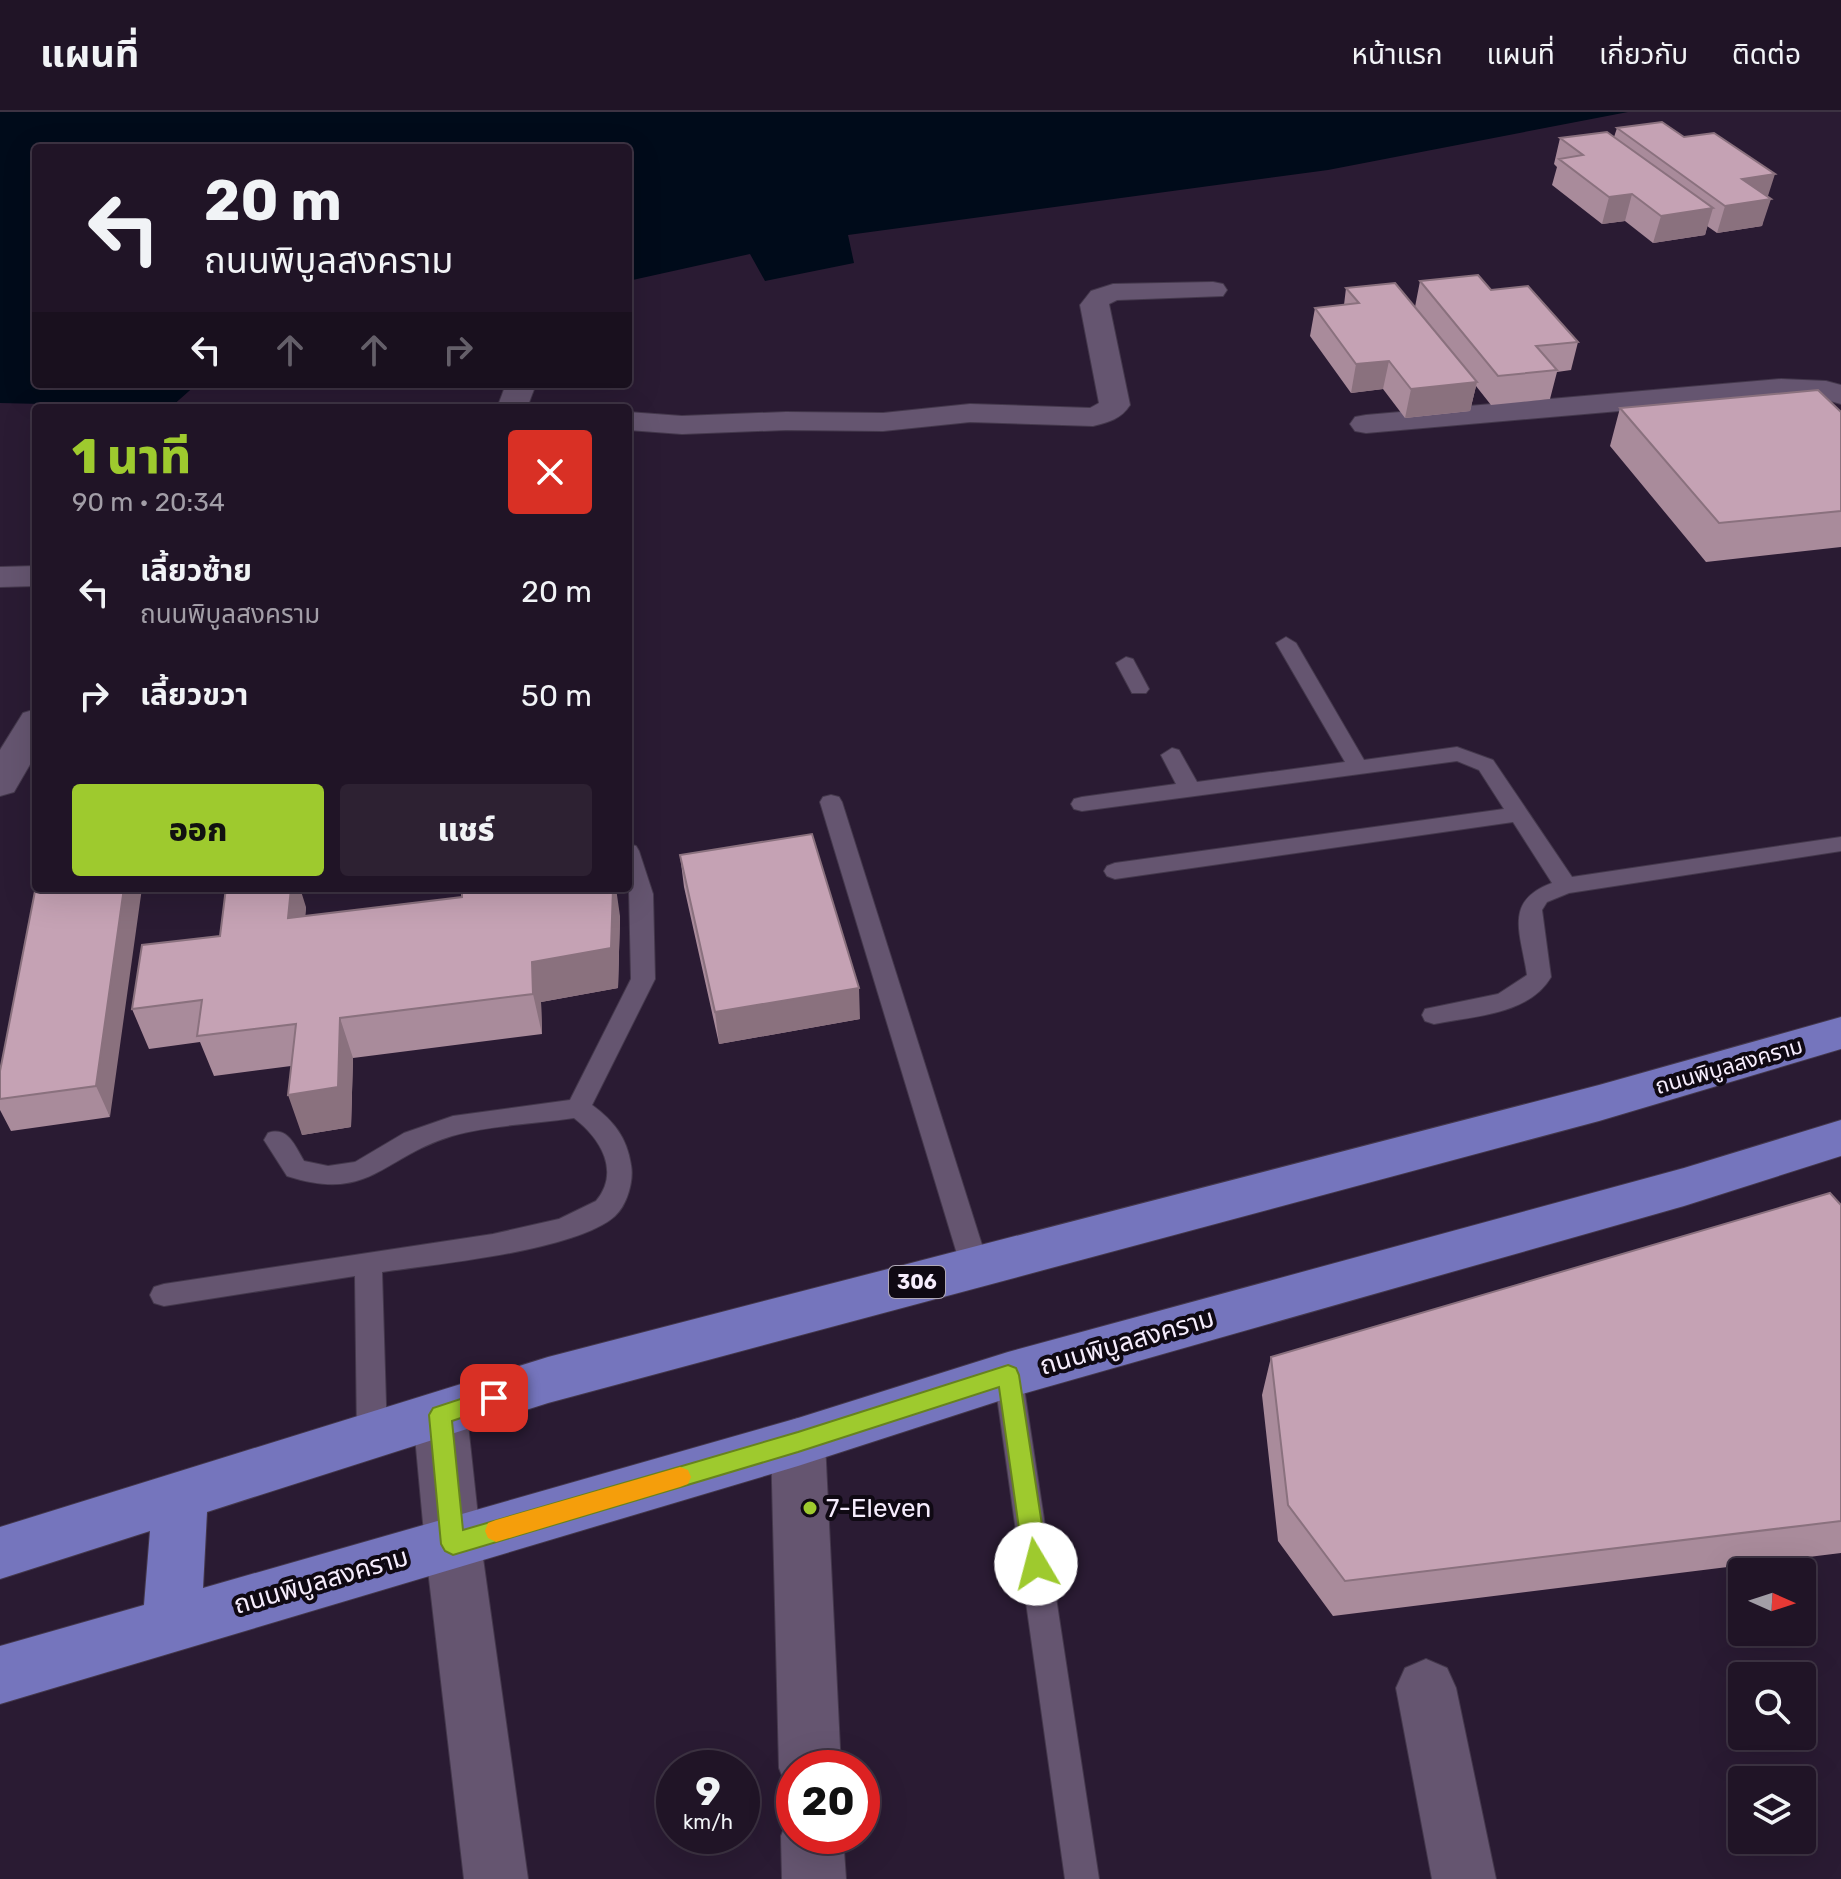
<!DOCTYPE html>
<html lang="th">
<head>
<meta charset="utf-8">
<style>
  :root { --surface:#201426; --page:#2d2132; --text:#f1f3f6; --muted:#a29ea7; --line:#3d3343; --accent:#9eca2e }
  body { margin:0; font-family:Rubik,"Noto Sans Thai",sans-serif; background:var(--page); color:var(--text); height:100vh; display:flex; flex-direction:column; font-size:30px; white-space:nowrap }
  * { box-sizing:border-box; margin:0 }
  p { font-size:26px; color:var(--muted) }
  .icon { flex:none; width:44px; height:44px; fill:none; stroke:currentColor; stroke-width:2; stroke-linecap:round; stroke-linejoin:round }
  .map { position:relative; flex:1; overflow:hidden }
  .sheet { position:absolute; left:32px; top:292px; width:600px; height:488px; display:flex; flex-direction:column; background:var(--surface); border-radius:8px; box-shadow:0 8px 32px #0002,0 0 0 2px var(--line) }
  .sheet>* { flex:none }
  .hud { position:absolute; left:32px; top:32px; width:600px; height:244px; border-radius:8px; box-shadow:0 8px 32px #0002,0 0 0 2px var(--line); background:#201426; color:var(--text); overflow:hidden }
  .needle { width:52px; rotate:93deg }
  .fabs { position:absolute; left:1728px; top:1446px; display:grid; gap:16px }
  .fabs a { display:grid; place-items:center; width:88px; height:88px; border-radius:8px; background:var(--surface); box-shadow:0 8px 32px #0002,0 0 0 2px var(--line); font-size:40px }
  .speed { position:absolute; left:656px; top:1638px; display:flex; gap:16px; font-size:40px; font-weight:700; text-align:center }
  .speed>* { display:grid; place-content:center; width:104px; height:104px; border-radius:50%; background:var(--surface); box-shadow:0 8px 32px #0002,0 0 0 2px var(--line); line-height:1 }
  .speed small { font-size:20px; font-weight:400 }
  .speed .limit { border:12px solid #d22; background:#fff; color:#111 }
  .pin { position:absolute; display:grid; place-items:center; width:68px; height:68px; color:#fff; margin:-34px; border-radius:16px; box-shadow:0 4px 12px #0006 }
  .me { position:absolute; width:88px; margin:-44px; rotate:352deg; stroke-linejoin:round; filter:drop-shadow(0 0 6px #0008) }
  .turn { display:flex; align-items:center; gap:28px; height:168px; padding:0 40px; font-size:36px }
  .turn .icon { width:104px; height:104px; stroke-width:2.5 }
  .turn b { display:block; font-size:56px; line-height:68px }
  .lanes { display:flex; align-items:center; height:76px; padding:0 40px; background:#0003; justify-content:center; gap:40px; direction:ltr }
  .lanes .off { opacity:.35 }
  .round { display:grid; place-items:center; flex:none; width:84px; height:84px; border-radius:8px; background:var(--page) }
  .head { display:flex; align-items:center; justify-content:space-between; height:136px; padding:0 40px }
  h1 { font-size:48px; font-weight:800; line-height:60px; color:var(--accent) }
  .cta { display:flex; gap:16px; margin-top:auto; padding:16px 40px }
  .cta a { flex:1; height:92px; border-radius:8px; background:var(--accent); color:#111; font-size:32px; font-weight:800; line-height:92px; text-align:center }
  .cta a+a { background:var(--page); color:var(--text) }
  ul { padding:0; list-style:none }
  li { display:flex; align-items:center; gap:24px; height:104px; padding:0 40px }
  li div { flex:1 }
  li b { display:block; font-size:30px }
  li em { font-style:normal }
  header { display:flex; align-items:center; gap:48px; box-sizing:border-box; height:112px; padding:0 40px; background:var(--surface); border-bottom:2px solid var(--line) }
  header strong { font-size:38px }
  nav { display:flex; gap:44px; margin-inline-start:auto; font-size:28px }
  .map>svg:first-child { display:block }
</style>
</head>
<body>
<header>
<strong>แผนที่</strong>
<nav><a>หน้าแรก</a><a>แผนที่</a><a>เกี่ยวกับ</a><a>ติดต่อ</a></nav>
</header>
<div class="map">
<svg width="1841" height="1767" viewBox="0 0 1841 1767">
  <rect width="100%" height="100%" fill="#2a1b33"/>
  <path fill="#000b1a" d="M 0,0 L 1628,0 L 1328,58 L 848,123 L 854,151 L 765,169 L 750,142 L 628,169 L 628,36 L 36,36 L 36,272 L 197,272 L 171,295 L 0,291 Z"/>
  <g fill="none" stroke-linecap="round" stroke-linejoin="round">
    <defs>
      <path id="lane" d="M 1286,525 L 1296,531 L 1364,648 L 1457,635 L 1493,648 L 1572,765 L 1841,725 L 1841,739 L 1569,781 L 1547,790 L 1542,798 L 1551,865 C 1529,903 1473,904 1434,912 L 1425,909 L 1422,903 L 1425,897 L 1498,882 L 1527,863 C 1521,821 1503,789 1552,771 L 1513,710 L 1115,767 L 1107,764 L 1104,759 L 1107,754 L 1115,751 L 1504,697 L 1479,658 L 1457,649 L 1082,699 L 1074,697 L 1071,692 L 1074,687 L 1082,685 L 1176,672 L 1161,643 L 1172,636 L 1179,638 L 1197,670 L 1345,650 L 1276,531 Z
        M 1126,545 L 1133,547 L 1149,577 L 1146,581 L 1132,581 L 1116,551 Z
        M 831,683 L 839,685 L 842,690 L 989,1155 L 985,1163 L 975,1166 L 965,1163 L 961,1155 L 820,690 L 823,685 Z
        M 628,732 L 636,734 L 639,739 L 653,782 L 655,867 L 592,993 C 614,1009 627,1026 631,1053 C 634,1069 627,1093 615,1104 C 576,1139 436,1152 382,1160 L 387,1325 L 382,1334 L 372,1338 L 362,1334 L 357,1325 L 355,1164 L 164,1194 L 154,1191 L 150,1183 L 154,1175 L 164,1172 L 493,1122 L 559,1107 L 596,1089 C 621,1059 600,1026 574,1006 C 534,1012 490,1013 452,1024 C 382,1045 370,1091 287,1064 L 264,1028 L 268,1021 C 288,1014 295,1034 304,1049 L 328,1054 L 355,1050 L 404,1021 L 453,1004 L 570,988 L 631,867 Z
        M 1008,1251 L 1018,1254 L 1022,1263 L 1099,1767 L 1065,1767 L 994,1263 L 998,1254 Z"/>
      <path id="street" d="M 1213,170 L 1223,172 L 1227,178 L 1223,184 L 1117,188 L 1109,192 L 1130,293 C 1121,307 1109,310 1093,314 L 970,310 L 883,319 L 786,318 L 682,322 L 628,318 L 628,300 L 682,304 L 786,300 L 883,301 L 970,292 L 1090,296 L 1099,291 L 1080,193 L 1091,179 L 1113,172 Z
        M 1781,267 L 1826,269 L 1841,273 L 1841,292 L 1823,287 L 1781,285 L 1366,321 L 1355,319 L 1350,312 L 1355,305 L 1366,303 Z
        M 506,272 L 536,272 L 527,296 L 497,296 Z
        M 36,454 L 36,474 L 0,475 L 0,455 Z
        M 36,597 L 36,642 L 14,680 L 0,684 L 0,638 L 23,601 Z
        M 440,1280 L 459,1287 L 467,1303 L 481,1432 L 528,1767 L 464,1767 L 425,1432 L 413,1303 L 421,1287 Z
        M 798,1306 L 817,1313 L 825,1330 L 841,1656 L 794,1656 L 794,1680 L 788,1678 L 779,1656 L 771,1330 L 779,1313 Z
        M 1426,1547 L 1447,1556 L 1456,1576 L 1496,1767 L 1432,1767 L 1396,1576 L 1405,1556 Z
        M 794,1700 L 794,1724 L 843,1724 L 846,1767 L 782,1767 L 781,1724 L 790,1702 Z"/>
      <path id="primary" d="M 1841,905 L 1841,937 L 1599,1009 L 548,1291 L 207,1400 L 203,1476 L 798,1306 L 1008,1240 L 1684,1056 L 1841,1008 L 1841,1044 L 1684,1094 L 1008,1286 L 798,1354 L 0,1592 L 0,1534 L 144,1493 L 150,1419 L 0,1467 L 0,1415 L 548,1245 L 1599,973 Z"/>
    </defs>
    <use href="#lane" stroke="#44384c" stroke-width="2"/>
    <use href="#street" stroke="#44384c" stroke-width="2"/>
    <use href="#primary" stroke="#44384c" stroke-width="2"/>
    <use href="#lane" fill="#655570" fill-rule="evenodd"/>
    <use href="#street" fill="#655570" fill-rule="evenodd"/>
    <use href="#primary" fill="#7575bd" fill-rule="evenodd"/>
  </g>
  <path fill="#a98b9b" d="M 1617,16 L 1768,85 L 1762,114 L 1717,121 L 1707,114 L 1705,123 L 1653,131 L 1625,109 L 1602,112 L 1552,73 L 1557,55 L 1554,52 L 1560,26 L 1614,25 Z
    M 1420,169 L 1491,178 L 1578,230 L 1571,258 L 1557,260 L 1550,287 L 1491,293 L 1476,274 L 1470,299 L 1405,306 L 1383,277 L 1351,281 L 1310,224 L 1315,196 L 1344,193 L 1346,176 L 1415,195 Z
    M 1620,296 L 1841,300 L 1841,435 L 1706,450 L 1610,334 Z
    M 680,743 L 860,907 L 719,932 L 684,775 Z
    M 36,774 L 110,1005 L 11,1019 L 0,998 L 0,959 Z
    M 306,795 L 305,804 L 620,804 L 618,876 L 541,890 L 542,922 L 353,946 L 351,1015 L 302,1023 L 291,954 L 214,964 L 200,930 L 149,937 L 132,897 L 220,824 Z
    M 1841,1093 L 1841,1441 L 1333,1504 L 1278,1429 L 1262,1283 L 1271,1245 Z"/>
  <path fill="#8a717e" d="M 1775,62 L 1767,87 L 1771,87 L 1762,114 L 1717,121 L 1725,94 L 1742,67 Z
    M 1632,82 L 1625,109 L 1602,112 L 1609,85 Z
    M 1713,96 L 1705,123 L 1653,131 L 1661,104 Z
    M 1389,249 L 1383,277 L 1351,281 L 1356,252 Z
    M 1477,270 L 1470,299 L 1405,306 L 1411,277 Z
    M 124,776 L 142,776 L 110,1005 L 96,974 Z
    M 291,776 L 300,776 L 306,795 L 302,846 L 288,806 Z
    M 613,776 L 616,776 L 620,804 L 618,876 L 541,890 L 542,922 L 533,882 L 532,850 Z
    M 859,876 L 860,907 L 719,932 L 715,900 Z
    M 340,906 L 353,946 L 351,1015 L 302,1023 L 288,983 Z"/>
  <path fill="#c5a2b4" stroke="#8a717e" stroke-width="2" d="M 1662,10 L 1684,25 L 1714,21 L 1775,62 L 1742,67 L 1771,87 L 1725,94 L 1617,16 Z
    M 1607,20 L 1713,96 L 1661,104 L 1632,82 L 1609,85 L 1559,47 L 1583,43 L 1560,26 Z
    M 1478,163 L 1491,178 L 1528,174 L 1578,230 L 1536,234 L 1557,258 L 1498,264 L 1420,169 Z
    M 1395,171 L 1477,270 L 1411,277 L 1389,249 L 1356,252 L 1315,196 L 1359,191 L 1346,176 Z
    M 1818,278 L 1841,300 L 1841,399 L 1719,411 L 1620,296 Z
    M 812,722 L 859,876 L 715,900 L 680,743 Z
    M 36,774 L 36,776 L 124,776 L 96,974 L 0,987 L 0,959 Z
    M 226,776 L 291,776 L 288,806 L 462,785 L 462,776 L 613,776 L 611,836 L 532,850 L 533,882 L 340,906 L 338,975 L 288,983 L 296,912 L 197,924 L 202,888 L 132,897 L 142,833 L 220,824 Z
    M 1830,1081 L 1841,1093 L 1841,1409 L 1345,1469 L 1288,1393 L 1271,1245 Z"/>
  <path fill="#9eca2e" stroke="#67831e" stroke-width="2" d="M 1008,1253 L 1016,1256 L 1019,1263 L 1048,1452 L 1044,1459 L 1036,1463 L 1028,1459 L 1024,1452 L 999,1275 L 798,1340 L 453,1443 L 445,1439 L 441,1432 L 429,1303 L 433,1296 L 494,1276 L 502,1279 L 505,1286 L 502,1292 L 452,1309 L 463,1418 L 798,1320 Z"/>
  <path fill="#f59e0b" d="M 680,1355 L 688,1358 L 691,1365 L 688,1372 L 680,1375 L 496,1430 L 488,1426 L 485,1419 L 488,1411 L 496,1408 Z"/>
  <circle fill="#9eca2e" stroke="#0f0913" stroke-width="3" cx="810" cy="1396" r="8"/>
  <g text-anchor="middle" dominant-baseline="central" stroke-width="8" stroke-linejoin="round" paint-order="stroke">
    <rect fill="#0f0913" stroke="#b1a9b7" stroke-width="2" x="889" y="1154" width="56" height="32" rx="6"/>
    <g font-size="20" font-weight="bold" fill="#f6edfd">
      <text x="917" y="1170">306</text>
    </g>
    <g font-size="22" fill="#f6edfd" stroke="#0f0913">
      <text transform="translate(1729 954) rotate(-16)">ถนนพิบูลสงคราม</text>
    </g>
    <g font-size="26" fill="#f6edfd" stroke="#0f0913">
      <text transform="translate(1127 1230) rotate(-16)">ถนนพิบูลสงคราม</text>
      <text transform="translate(321 1469) rotate(-16)">ถนนพิบูลสงคราม</text>
    </g>
    <g font-size="26" fill="#f6edfd" stroke="#0f0913" text-anchor="start">
      <text x="826" y="1396">7-Eleven</text>
    </g>
  </g>
</svg>
<div class="fabs">
<a><svg class="needle" viewBox="-14 -14 28 28"><path d="M0-13l5 13h-10z" fill="#e53935"/><path d="M0 13l5-13h-10z" fill="#a29ea7"/></svg></a>
<a><svg class="icon" aria-label="search" viewBox="0 0 24 24"><circle cx="10" cy="10" r="6"/><path d="M15 15l6 6"/></svg></a>
<a><svg class="icon" aria-label="layers" viewBox="0 0 24 24"><path d="M12 4l9 5-9 5-9-5zM3 14l9 5 9-5"/></svg></a>
</div>
<div class="speed"><div>9<small>km/h</small></div><div class="limit">20</div></div>
<div class="pin" style="left:494px;top:1286px;background:#d93025"><svg class="icon" aria-label="arrive" viewBox="0 0 24 24"><path d="M6 21V4h12l-3 4 3 4H6"/></svg></div>
<svg class="me" style="left:1036px;top:1452px" viewBox="-20 -20 40 40"><circle r="19" fill="#fff"/><path d="M0-13L10 11 0 6-10 11z" fill="#9eca2e"/></svg>
<div class="hud">
<div class="turn"><svg class="icon" aria-label="left" viewBox="0 0 24 24"><path d="M17 20v-9H6M10 6l-5 5 5 5"/></svg><div><b>20 m</b>ถนนพิบูลสงคราม</div></div>
<div class="lanes"><svg class="icon" aria-label="left" viewBox="0 0 24 24"><path d="M17 20v-9H6M10 6l-5 5 5 5"/></svg><svg class="icon off" aria-label="ahead" viewBox="0 0 24 24"><path d="M12 20V5M6 11l6-6 6 6"/></svg><svg class="icon off" aria-label="ahead" viewBox="0 0 24 24"><path d="M12 20V5M6 11l6-6 6 6"/></svg><svg class="icon off" aria-label="right" viewBox="0 0 24 24"><path d="M7 20v-9h11M14 6l5 5-5 5"/></svg></div>
</div>
<section class="sheet">
<div class="head"><div><h1>1 นาที</h1><p>90 m · 20:34</p></div><a class="round" style="background:#d93025;color:#fff"><svg class="icon" aria-label="close" viewBox="0 0 24 24"><path d="M6 6l12 12M18 6L6 18"/></svg></a></div>
<ul>
<li><svg class="icon" aria-label="left" viewBox="0 0 24 24"><path d="M17 20v-9H6M10 6l-5 5 5 5"/></svg><div><b>เลี้ยวซ้าย</b><p>ถนนพิบูลสงคราม</p></div><em>20 m</em></li>
<li><svg class="icon" aria-label="right" viewBox="0 0 24 24"><path d="M7 20v-9h11M14 6l5 5-5 5"/></svg><div><b>เลี้ยวขวา</b></div><em>50 m</em></li>
</ul>
<div class="cta"><a>ออก</a><a>แชร์</a></div>
</section>
</div>
</body>
</html>
